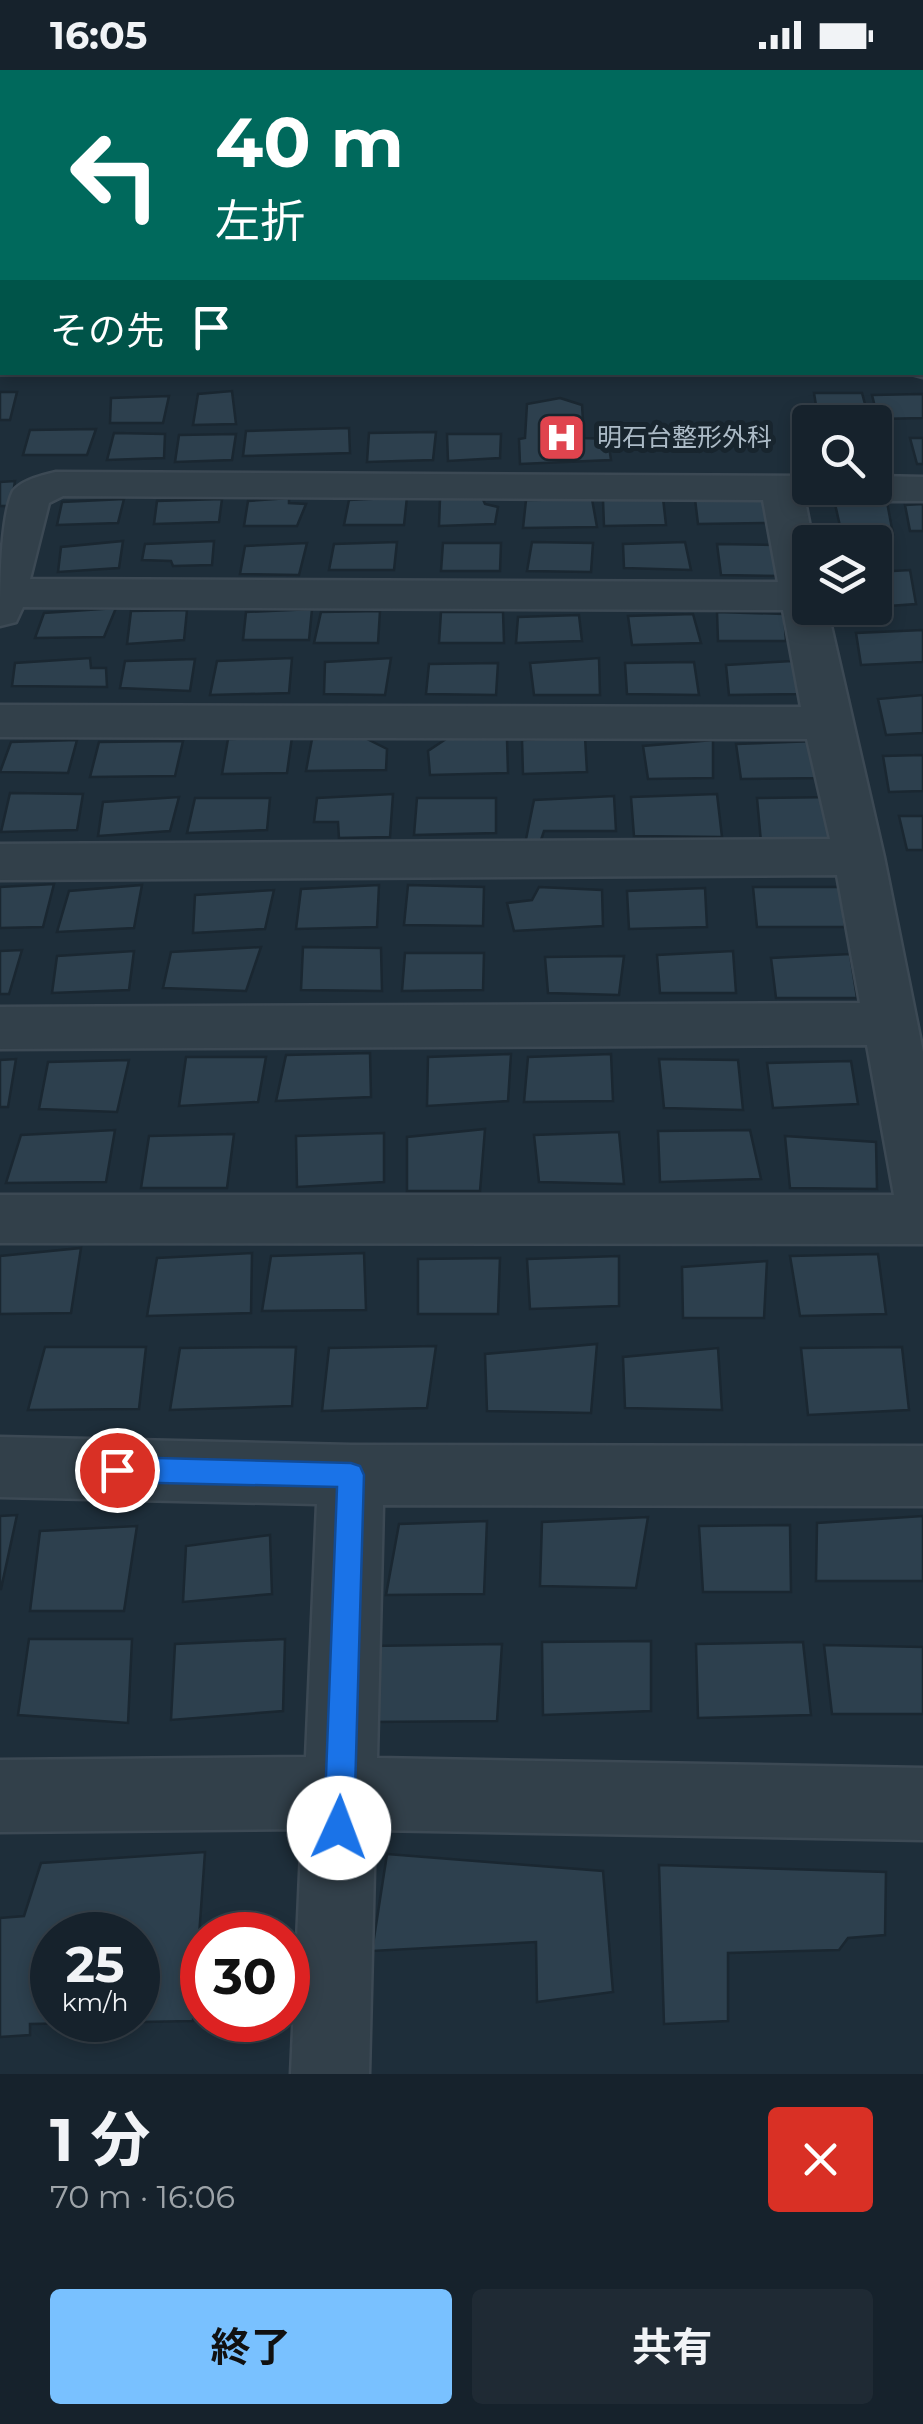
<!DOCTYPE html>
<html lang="ja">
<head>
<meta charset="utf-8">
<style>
  :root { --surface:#16222c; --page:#1f2a34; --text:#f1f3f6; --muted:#9ea4a9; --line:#353f48; --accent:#79c1ff }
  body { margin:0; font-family:Montserrat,"Noto Sans JP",sans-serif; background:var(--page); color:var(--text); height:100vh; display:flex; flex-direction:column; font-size:38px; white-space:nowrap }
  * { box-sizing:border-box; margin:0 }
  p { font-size:32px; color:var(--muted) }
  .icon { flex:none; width:55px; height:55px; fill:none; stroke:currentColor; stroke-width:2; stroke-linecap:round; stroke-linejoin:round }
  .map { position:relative; height:2004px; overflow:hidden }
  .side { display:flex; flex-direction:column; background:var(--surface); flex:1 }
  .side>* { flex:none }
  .guide { position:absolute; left:0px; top:0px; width:925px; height:305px; box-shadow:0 5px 15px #0003,0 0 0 2px var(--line); background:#00695c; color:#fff; overflow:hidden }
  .buttons { position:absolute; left:792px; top:335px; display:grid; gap:20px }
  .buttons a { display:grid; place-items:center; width:100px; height:100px; border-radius:10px; background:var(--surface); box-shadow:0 5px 15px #0003,0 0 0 2px var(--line); font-size:50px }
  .speed { position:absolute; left:30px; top:1842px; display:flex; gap:20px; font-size:50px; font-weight:700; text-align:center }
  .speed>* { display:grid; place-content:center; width:130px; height:130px; border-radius:50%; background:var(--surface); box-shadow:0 5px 15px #0003,0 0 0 2px var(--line); line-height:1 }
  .speed small { font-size:25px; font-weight:400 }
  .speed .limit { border:15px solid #d22; background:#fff; color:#111 }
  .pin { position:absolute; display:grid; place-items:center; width:85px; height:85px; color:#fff; margin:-42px; border:5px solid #fff; border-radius:50%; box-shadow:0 2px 10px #0007 }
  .me { position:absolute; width:110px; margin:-55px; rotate:2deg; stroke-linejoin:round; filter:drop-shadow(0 0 8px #0008) }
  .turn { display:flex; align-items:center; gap:35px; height:210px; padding:0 50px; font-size:45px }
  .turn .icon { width:130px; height:130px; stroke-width:2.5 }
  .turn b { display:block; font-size:70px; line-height:85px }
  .then { display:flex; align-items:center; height:95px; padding:0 50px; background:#0003; gap:20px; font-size:38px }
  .round { display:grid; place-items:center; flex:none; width:105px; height:105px; border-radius:10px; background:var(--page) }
  .headline { display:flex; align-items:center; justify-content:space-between; height:170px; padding:0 50px }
  h1 { font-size:60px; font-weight:700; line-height:75px }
  .action { display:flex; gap:20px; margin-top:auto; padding:20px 50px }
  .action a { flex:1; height:115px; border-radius:10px; background:var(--accent); color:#111; font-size:40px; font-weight:700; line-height:115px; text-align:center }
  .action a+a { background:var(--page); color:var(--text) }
  .status { display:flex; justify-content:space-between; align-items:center; height:70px; padding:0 50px; background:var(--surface); direction:ltr }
  .status svg { height:28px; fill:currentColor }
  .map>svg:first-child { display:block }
</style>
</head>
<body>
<div class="status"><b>16:05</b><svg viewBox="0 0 49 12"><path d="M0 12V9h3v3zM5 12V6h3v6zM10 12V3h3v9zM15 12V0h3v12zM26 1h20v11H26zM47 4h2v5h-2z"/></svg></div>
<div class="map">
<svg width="923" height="2004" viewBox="0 0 923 2004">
  <rect width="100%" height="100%" fill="#1e2e3a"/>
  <path fill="#2d404e" stroke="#1a2731" stroke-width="2.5" fill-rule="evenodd" d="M 146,0 L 304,0 L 305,2 L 117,2 Z
    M 373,0 L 732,0 L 733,2 L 374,2 Z
    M 232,321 L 236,354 L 193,355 L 198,324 Z
    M 0,322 L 17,322 L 10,350 L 0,350 Z
    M 814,323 L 862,323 L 869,349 L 818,348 Z
    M 923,324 L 923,348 L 878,349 L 872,325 Z
    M 169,326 L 163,353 L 110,353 L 111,328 Z
    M 560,328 L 582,335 L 584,368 L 608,369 L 611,390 L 520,394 L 519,369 L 525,368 L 527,334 Z
    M 349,358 L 350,383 L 243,386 L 246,361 Z
    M 96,359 L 87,385 L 23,385 L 30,360 Z
    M 436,362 L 433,390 L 367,392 L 369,363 Z
    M 114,363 L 165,364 L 164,388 L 107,390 Z
    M 236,364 L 232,390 L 175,392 L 179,365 Z
    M 447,364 L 501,364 L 500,388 L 448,391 Z
    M 910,368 L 923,368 L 923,394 L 917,394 Z
    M 15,411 L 11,436 L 0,436 L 0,412 Z
    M 481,425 L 485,434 L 498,437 L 495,454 L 439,456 L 440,429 Z
    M 407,427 L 404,455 L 344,455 L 349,430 Z
    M 289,428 L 289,433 L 306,434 L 297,456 L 244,456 L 248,431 Z
    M 663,428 L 666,455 L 604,456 L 603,430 Z
    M 765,428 L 767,453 L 698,454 L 695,429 Z
    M 124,429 L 118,453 L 57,455 L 62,432 Z
    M 222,429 L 219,452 L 154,454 L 157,431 Z
    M 592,429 L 597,457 L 523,458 L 526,430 Z
    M 887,432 L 893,464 L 842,465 L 835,434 Z
    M 923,434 L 923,461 L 910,461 L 905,435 Z
    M 123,471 L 119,498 L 58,502 L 61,477 Z
    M 214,471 L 212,495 L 173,496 L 171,491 L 142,490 L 145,474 Z
    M 397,472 L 394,500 L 329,500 L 334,474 Z
    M 532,472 L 593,473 L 591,502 L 527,501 Z
    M 685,472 L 691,500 L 624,498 L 623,474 Z
    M 307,473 L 299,505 L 240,504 L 245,476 Z
    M 443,473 L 501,473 L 500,501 L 441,501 Z
    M 717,474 L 778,475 L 783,506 L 721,505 Z
    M 910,500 L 916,534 L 875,537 L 875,502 Z
    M 116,538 L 104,567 L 35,568 L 44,543 Z
    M 312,539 L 309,570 L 243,570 L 246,542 Z
    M 187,540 L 184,570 L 127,574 L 131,541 Z
    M 380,541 L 378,573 L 314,573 L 321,542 Z
    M 441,542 L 503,542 L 504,573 L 439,573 Z
    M 717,542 L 784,544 L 786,571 L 718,571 Z
    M 693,544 L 701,573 L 632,575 L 628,546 Z
    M 579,545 L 582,571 L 516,573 L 518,547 Z
    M 923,560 L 923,592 L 861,595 L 856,563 Z
    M 90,588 L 91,598 L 106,598 L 107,617 L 12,616 L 15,593 Z
    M 292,588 L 289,623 L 210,625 L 217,591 Z
    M 391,588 L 385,625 L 324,624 L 325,592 Z
    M 599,588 L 600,625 L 534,625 L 530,593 Z
    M 195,589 L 190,621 L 120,618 L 125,591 Z
    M 792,591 L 802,624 L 729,625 L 726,595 Z
    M 694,592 L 699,625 L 627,624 L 625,593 Z
    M 498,593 L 496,625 L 426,624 L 429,594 Z
    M 923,625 L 923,663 L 886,665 L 878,629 Z
    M 292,667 L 287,703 L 222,704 L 228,669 Z
    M 363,667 L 387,679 L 386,700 L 306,701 L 312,669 Z
    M 449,667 L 507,669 L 508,703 L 430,705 L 428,681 Z
    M 585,667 L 587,702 L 523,704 L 522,670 Z
    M 77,670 L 68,703 L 0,702 L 11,672 Z
    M 713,670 L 713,708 L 648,709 L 643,676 Z
    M 183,671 L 175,706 L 90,707 L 99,672 Z
    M 816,671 L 825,708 L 741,709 L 736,674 Z
    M 923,685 L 923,721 L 889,722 L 883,686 Z
    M 10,723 L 83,724 L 77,760 L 1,762 Z
    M 393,724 L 390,767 L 339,768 L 338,752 L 314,752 L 317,728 Z
    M 717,724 L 722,767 L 634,766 L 631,727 Z
    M 614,726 L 616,761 L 544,761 L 537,782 L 524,779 L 534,730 Z
    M 179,727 L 170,761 L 98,766 L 103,732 Z
    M 836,727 L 841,772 L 761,772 L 757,728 Z
    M 195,728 L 270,728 L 267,760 L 187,763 Z
    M 417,728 L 496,728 L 496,763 L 414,765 Z
    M 899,746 L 923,746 L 923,780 L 907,780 Z
    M 54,814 L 43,857 L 0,858 L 0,817 Z
    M 142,815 L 134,858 L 57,862 L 69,821 Z
    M 379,815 L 377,857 L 296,859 L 301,819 Z
    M 408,815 L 484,817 L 483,856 L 404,855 Z
    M 539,817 L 602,820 L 603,856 L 514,861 L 507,833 L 532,830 Z
    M 753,817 L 840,817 L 845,857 L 757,857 Z
    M 705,818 L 707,857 L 629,859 L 627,821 Z
    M 274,820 L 265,859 L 193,863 L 195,825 Z
    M 261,877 L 246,921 L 163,918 L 171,882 Z
    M 303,877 L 381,878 L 382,921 L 301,920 Z
    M 22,880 L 9,924 L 0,924 L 0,881 Z
    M 134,881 L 129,920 L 52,923 L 57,886 Z
    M 733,881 L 736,923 L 660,923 L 657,885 Z
    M 405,883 L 484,883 L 483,920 L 402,921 Z
    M 850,884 L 857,928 L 776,928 L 771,888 Z
    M 624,886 L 619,925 L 548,923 L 545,887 Z
    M 370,983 L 371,1027 L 276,1031 L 286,985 Z
    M 511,984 L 508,1031 L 427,1036 L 428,987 Z
    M 611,984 L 613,1031 L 524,1032 L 528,987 Z
    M 186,987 L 266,987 L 258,1032 L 179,1036 Z
    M 16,989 L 8,1037 L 0,1037 L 0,990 Z
    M 659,989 L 738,990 L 743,1040 L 664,1038 Z
    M 129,990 L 117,1042 L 39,1039 L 48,992 Z
    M 851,991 L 858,1034 L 773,1038 L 767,993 Z
    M 485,1059 L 480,1121 L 407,1121 L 407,1067 Z
    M 115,1060 L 106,1112 L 6,1113 L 21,1065 Z
    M 750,1060 L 761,1109 L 660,1112 L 658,1061 Z
    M 619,1062 L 624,1114 L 539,1112 L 534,1065 Z
    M 384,1063 L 384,1112 L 297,1117 L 296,1066 Z
    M 234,1064 L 227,1118 L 141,1118 L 149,1066 Z
    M 785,1066 L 876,1072 L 877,1119 L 790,1118 Z
    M 81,1178 L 71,1243 L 0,1244 L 0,1186 Z
    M 252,1183 L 251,1243 L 147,1246 L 157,1188 Z
    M 364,1183 L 366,1240 L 262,1241 L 271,1186 Z
    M 878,1184 L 886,1244 L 800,1246 L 790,1186 Z
    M 619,1186 L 619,1236 L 530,1239 L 527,1189 Z
    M 500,1188 L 498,1244 L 418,1244 L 418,1189 Z
    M 767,1191 L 764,1248 L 683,1248 L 682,1197 Z
    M 597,1274 L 591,1343 L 487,1341 L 485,1284 Z
    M 436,1276 L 427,1338 L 322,1341 L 329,1278 Z
    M 45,1277 L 146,1277 L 139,1339 L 28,1340 Z
    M 296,1277 L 292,1336 L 170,1340 L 180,1278 Z
    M 902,1277 L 909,1340 L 808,1345 L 801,1278 Z
    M 718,1278 L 722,1340 L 625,1338 L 623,1287 Z
    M 17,1445 L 1,1519 L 0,1519 L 0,1446 Z
    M 923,1446 L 923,1511 L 816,1511 L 817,1453 Z
    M 648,1447 L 636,1518 L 540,1516 L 542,1452 Z
    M 487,1451 L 484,1524 L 386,1525 L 399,1454 Z
    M 790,1455 L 791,1522 L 703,1522 L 699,1456 Z
    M 137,1456 L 124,1541 L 30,1541 L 40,1461 Z
    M 270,1465 L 272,1524 L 183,1532 L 186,1476 Z
    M 29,1569 L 132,1569 L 128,1653 L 18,1645 Z
    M 285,1569 L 283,1641 L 171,1650 L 175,1574 Z
    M 651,1571 L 651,1641 L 543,1645 L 542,1572 Z
    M 803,1572 L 811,1645 L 698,1648 L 696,1574 Z
    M 502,1574 L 497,1651 L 365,1652 L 369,1576 Z
    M 824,1575 L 923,1577 L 923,1644 L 832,1644 Z
    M 205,1782 L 193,1951 L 30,1954 L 30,1965 L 0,1967 L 0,1848 L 24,1846 L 41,1793 ZM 52,1865 L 138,1865 L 138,1950 L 52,1950 Z
    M 387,1784 L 603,1801 L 613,1922 L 537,1932 L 536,1872 L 372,1881 Z
    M 659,1795 L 886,1802 L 885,1865 L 848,1868 L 839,1880 L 728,1883 L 728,1951 L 664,1954 Z"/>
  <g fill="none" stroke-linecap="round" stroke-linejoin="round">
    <defs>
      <path id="minor" d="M 750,0 L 782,0 L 784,2 L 752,2 Z
        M 859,0 L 891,0 L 892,2 L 861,2 Z
        M 922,56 L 923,56 L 923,77 L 922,77 Z
        M 0,128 L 2,128 L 2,149 L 0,149 Z
        M 922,161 L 923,161 L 923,183 L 922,183 Z
        M 0,279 L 2,280 L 2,303 L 0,303 Z
        M 922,283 L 923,307 L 908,303 L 922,302 Z
        M 56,402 L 810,406 L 810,418 L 875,418 L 875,406 L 923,407 L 923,431 L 805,431 L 813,472 L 810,472 L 810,538 L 827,538 L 884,787 L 923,982 L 923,1174 L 0,1173 L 0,1125 L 894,1125 L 867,975 L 0,979 L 0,937 L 860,933 L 837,805 L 0,810 L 0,774 L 830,769 L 807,669 L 0,667 L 0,635 L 801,637 L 783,540 L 23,537 L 16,552 L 0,556 C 0,522 0,448 13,421 C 22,410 42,405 56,402 ZM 63,426 L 763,430 L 778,512 L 30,509 L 49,433 Z
        M 0,1367 L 351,1375 L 923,1376 L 923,1436 L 383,1435 L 377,1688 L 923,1698 L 923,1770 L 375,1760 L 369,2004 L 291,2004 L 302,1759 L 0,1762 L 0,1690 L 306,1687 L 317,1434 L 0,1427 Z"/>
    </defs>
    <use href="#minor" stroke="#3c4954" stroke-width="5"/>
    <use href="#minor" fill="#32404a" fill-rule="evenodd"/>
  </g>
  <path fill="#1a73e8" stroke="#114b97" stroke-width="2.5" d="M 117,1387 L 351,1393 L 360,1396 L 364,1405 L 354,1758 L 349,1769 L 339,1774 L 328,1769 L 324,1758 L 337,1417 L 117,1412 L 108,1408 L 104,1400 L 108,1391 Z"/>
  <defs>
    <symbol id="hospital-square" viewBox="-11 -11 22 22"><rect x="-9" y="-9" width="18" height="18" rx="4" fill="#e0444e" stroke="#18252e"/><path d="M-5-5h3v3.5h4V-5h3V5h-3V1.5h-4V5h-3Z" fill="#fff"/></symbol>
  </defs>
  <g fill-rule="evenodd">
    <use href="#hospital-square" x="534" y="340" width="55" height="55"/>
  </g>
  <g text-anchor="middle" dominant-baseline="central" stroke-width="10" stroke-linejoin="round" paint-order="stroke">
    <g font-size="25" fill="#acbbc7" stroke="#18252e" text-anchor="start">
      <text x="597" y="367">明石台整形外科</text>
    </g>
  </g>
</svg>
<div class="buttons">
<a><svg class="icon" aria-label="search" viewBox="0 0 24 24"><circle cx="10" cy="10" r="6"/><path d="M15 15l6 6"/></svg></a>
<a><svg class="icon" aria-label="layers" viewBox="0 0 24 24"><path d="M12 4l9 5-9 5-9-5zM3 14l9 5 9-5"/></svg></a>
</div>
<div class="speed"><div>25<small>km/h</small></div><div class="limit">30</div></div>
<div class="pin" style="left:117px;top:1400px;background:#d93025"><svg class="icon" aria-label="arrive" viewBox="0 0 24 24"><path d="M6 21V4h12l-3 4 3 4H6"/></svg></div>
<svg class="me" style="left:339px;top:1758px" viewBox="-20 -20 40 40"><circle r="19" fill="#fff"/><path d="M0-13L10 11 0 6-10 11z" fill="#1a73e8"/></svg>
<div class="guide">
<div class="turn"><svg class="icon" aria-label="left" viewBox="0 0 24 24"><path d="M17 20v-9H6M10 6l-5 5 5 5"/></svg><div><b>40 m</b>左折</div></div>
<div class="then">その先<svg class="icon" aria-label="arrive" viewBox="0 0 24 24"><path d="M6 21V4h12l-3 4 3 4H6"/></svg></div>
</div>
</div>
<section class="side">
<div class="headline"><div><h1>1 分</h1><p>70 m · 16:06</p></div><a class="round" style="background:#d93025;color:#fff"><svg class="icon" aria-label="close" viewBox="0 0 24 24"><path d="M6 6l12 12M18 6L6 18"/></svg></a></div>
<div class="action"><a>終了</a><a>共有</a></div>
</section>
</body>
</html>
